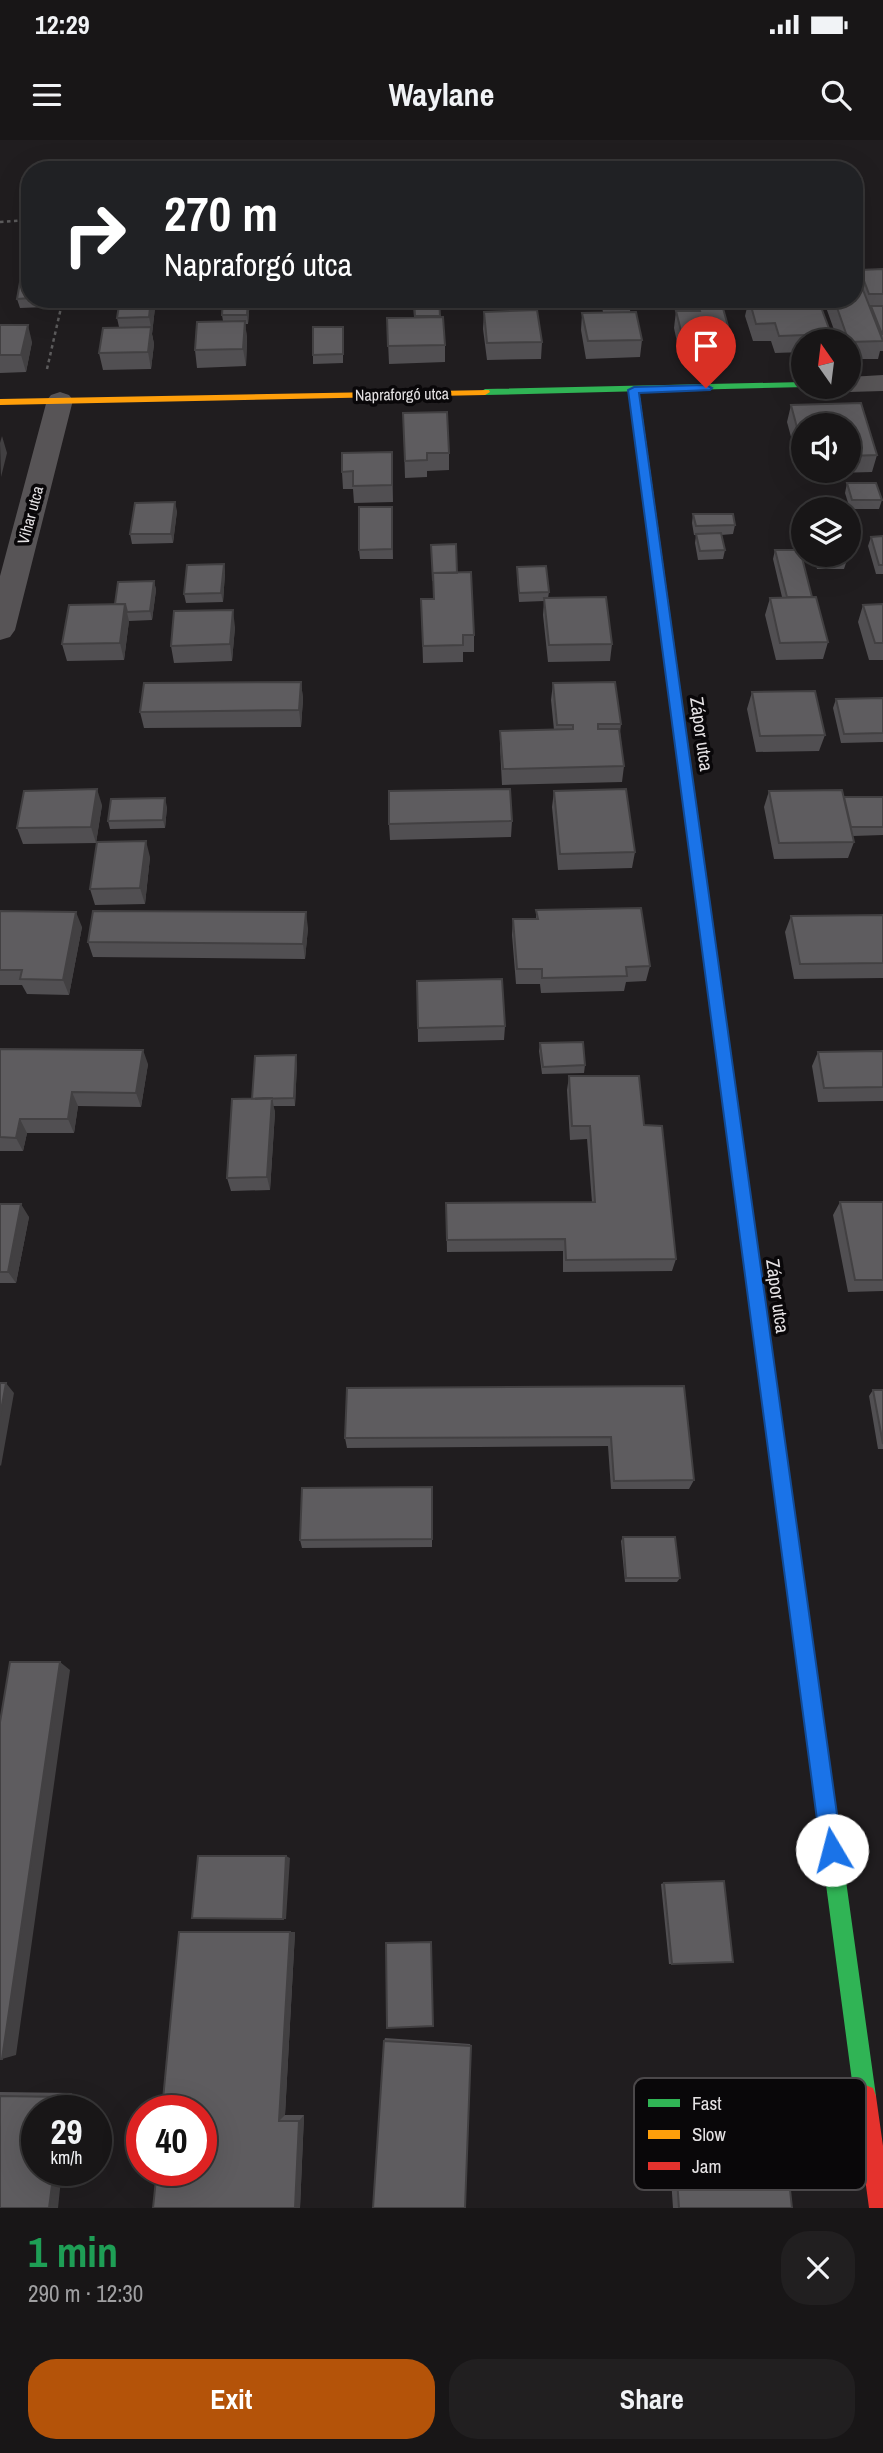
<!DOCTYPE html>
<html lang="en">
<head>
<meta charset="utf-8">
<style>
  :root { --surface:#181617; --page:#211f20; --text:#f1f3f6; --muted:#9f9fa1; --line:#363536; --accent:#b45309 }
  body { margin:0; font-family:"Archivo Narrow",sans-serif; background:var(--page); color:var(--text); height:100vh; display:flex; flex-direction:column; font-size:26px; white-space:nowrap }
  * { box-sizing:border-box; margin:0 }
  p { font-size:23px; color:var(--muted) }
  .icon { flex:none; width:38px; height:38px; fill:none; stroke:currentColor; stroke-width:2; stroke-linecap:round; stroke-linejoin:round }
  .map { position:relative; height:2068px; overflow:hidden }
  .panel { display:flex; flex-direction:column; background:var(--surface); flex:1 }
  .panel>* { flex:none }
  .hud { position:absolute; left:21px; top:21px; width:842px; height:147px; border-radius:28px; box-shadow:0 7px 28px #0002,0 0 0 2px var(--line); background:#202124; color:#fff; overflow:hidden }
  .needle { width:46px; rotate:346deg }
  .tools { position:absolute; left:791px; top:189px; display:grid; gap:14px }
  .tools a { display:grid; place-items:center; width:70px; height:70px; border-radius:50%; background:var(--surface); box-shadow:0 7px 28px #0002,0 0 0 2px var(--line); font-size:35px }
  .speed { position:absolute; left:21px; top:1955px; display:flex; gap:14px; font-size:35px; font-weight:700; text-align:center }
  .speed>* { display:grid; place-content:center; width:91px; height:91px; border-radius:50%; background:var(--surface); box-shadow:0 7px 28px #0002,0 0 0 2px var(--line); line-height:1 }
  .speed small { font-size:18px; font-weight:400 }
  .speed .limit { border:10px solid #d22; background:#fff; color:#111 }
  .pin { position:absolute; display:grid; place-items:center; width:60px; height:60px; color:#fff; margin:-72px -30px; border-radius:50% 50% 50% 0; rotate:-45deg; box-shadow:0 0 7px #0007 }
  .pin .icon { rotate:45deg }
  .me { position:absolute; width:77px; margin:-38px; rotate:352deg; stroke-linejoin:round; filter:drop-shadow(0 0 5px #0008) }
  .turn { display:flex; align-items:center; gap:24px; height:147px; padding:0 28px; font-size:32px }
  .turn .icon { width:91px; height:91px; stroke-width:2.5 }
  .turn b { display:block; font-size:49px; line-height:60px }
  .round { display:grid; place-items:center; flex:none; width:74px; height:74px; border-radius:28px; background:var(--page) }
  .summary { display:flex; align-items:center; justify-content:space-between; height:119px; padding:0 28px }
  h1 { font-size:42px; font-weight:700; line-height:52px; color:#1e9e55 }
  .action { display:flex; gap:14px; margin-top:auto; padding:14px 28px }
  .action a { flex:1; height:80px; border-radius:28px; background:var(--accent); color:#fff; font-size:28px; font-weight:700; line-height:80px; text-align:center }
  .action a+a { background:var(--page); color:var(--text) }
  .status { display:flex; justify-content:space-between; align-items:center; height:49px; padding:0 35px; background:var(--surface); direction:ltr }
  .status svg { height:19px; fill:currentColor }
  header { display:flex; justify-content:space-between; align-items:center; height:91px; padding:0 28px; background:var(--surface); font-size:32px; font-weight:700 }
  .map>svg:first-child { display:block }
</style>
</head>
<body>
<div class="status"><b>12:29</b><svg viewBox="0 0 49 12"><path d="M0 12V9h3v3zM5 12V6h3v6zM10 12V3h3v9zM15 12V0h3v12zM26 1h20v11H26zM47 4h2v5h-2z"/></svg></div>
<header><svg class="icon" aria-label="menu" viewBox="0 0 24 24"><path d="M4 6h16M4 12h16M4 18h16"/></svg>Waylane<svg class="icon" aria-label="search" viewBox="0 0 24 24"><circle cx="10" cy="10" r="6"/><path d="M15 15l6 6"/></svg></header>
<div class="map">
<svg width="883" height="2068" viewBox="0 0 883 2068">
  <rect width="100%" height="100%" fill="#201d1f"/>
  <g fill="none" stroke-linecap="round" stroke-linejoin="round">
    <path stroke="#5c5b5c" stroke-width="2.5" stroke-dasharray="3.5 3.5" stroke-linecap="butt" d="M 0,82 L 30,80
      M 47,229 L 63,159"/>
    <path fill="#575456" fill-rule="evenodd" d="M 883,235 L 883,251 L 849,252 L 838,247 L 849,247 L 849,237 Z
      M 60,252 L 69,255 L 73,260 L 15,490 L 10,497 L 0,500 L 0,436 L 47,260 L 51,255 Z"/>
    <path fill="#30b455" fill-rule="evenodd" d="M 803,242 L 803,247 L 807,247 L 485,255 L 480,252 L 485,249 Z
      M 664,469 L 670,473 L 755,1084 L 753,1089 L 747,1091 L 741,1089 L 739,1084 L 658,473 Z
      M 787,1373 L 793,1376 L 796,1382 L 876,1956 L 873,1964 L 865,1967 L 857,1964 L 854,1956 L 778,1382 L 781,1376 Z"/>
    <path fill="#ff9f0a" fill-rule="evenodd" d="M 634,247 L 639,250 L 670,473 L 664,477 L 658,473 L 629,250 Z
      M 489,250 L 490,252 L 485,255 L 0,265 L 0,259 Z"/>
    <path fill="#e5322d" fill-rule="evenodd" d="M 747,1077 L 753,1079 L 755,1084 L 796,1382 L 793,1388 L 787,1391 L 781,1388 L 778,1382 L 739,1084 L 741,1079 Z
      M 865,1945 L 873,1948 L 876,1956 L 883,2006 L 883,2068 L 869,2068 L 854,1956 L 857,1948 Z"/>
  </g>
  <path fill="#514f52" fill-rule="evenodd" d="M 30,120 L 30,159 L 47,159 L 46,167 L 20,168 L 17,159 Z
    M 883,129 L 883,211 L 880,211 L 878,219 L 849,219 L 849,201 L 838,201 L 823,159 L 854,159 L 860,130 Z
    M 156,159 L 152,194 L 154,204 L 151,229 L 103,230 L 99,213 L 119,187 L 117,178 Z
    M 223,159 L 250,159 L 248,184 L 245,184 L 247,198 L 246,226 L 197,228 L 195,210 L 223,181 L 222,175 Z
    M 413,159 L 439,159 L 440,177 L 445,205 L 445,222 L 389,224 L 387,178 L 414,178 Z
    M 475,159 L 533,159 L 534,170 L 542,202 L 541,219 L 487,220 L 483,189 L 484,172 L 510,171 L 509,168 L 476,169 Z
    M 600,159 L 631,159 L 630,172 L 642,200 L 640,217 L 586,219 L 581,190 L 582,173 L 603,172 Z
    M 749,159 L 831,194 L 829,201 L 803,201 L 803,212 L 775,213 L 771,201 L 753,201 L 745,176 Z
    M 697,161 L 731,197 L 728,215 L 680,216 L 674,188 L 676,171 L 696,171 Z
    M 0,185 L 32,202 L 26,232 L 0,233 Z
    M 343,187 L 343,223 L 313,224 L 313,215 Z
    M 861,263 L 877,315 L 872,332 L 801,334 L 787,282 L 791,265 ZM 803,285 L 849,285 L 849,331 L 803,331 Z
    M 403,273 L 449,313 L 449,330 L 427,331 L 427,337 L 405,338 Z
    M 392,312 L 393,362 L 354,363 L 353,349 L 343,349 L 342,332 Z
    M 847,343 L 882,360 L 879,369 L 850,369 L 845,353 Z
    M 392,367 L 393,419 L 360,419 L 359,410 Z
    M 177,371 L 173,403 L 132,404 L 130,394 Z
    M 693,374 L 735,385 L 733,394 L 721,395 L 725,410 L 723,419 L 698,420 L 695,403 L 696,395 L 694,395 L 692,383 Z
    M 883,396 L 883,434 L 876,434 L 868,406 L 871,397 Z
    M 775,410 L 812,457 L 828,502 L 823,519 L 776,520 L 765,475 L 770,458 L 782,457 L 773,419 Z
    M 813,415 L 846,415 L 847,420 L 844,429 L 817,429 Z
    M 224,424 L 225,433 L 223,462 L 186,463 L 184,454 Z
    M 517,427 L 549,452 L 548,458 L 612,504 L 610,521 L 548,522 L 543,475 L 544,461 L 519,462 L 517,436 Z
    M 457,433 L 474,495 L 474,512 L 463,512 L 463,522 L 423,523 L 421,459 L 433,459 Z
    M 154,441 L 156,450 L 152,480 L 129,481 L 124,520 L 67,521 L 62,504 L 115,464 Z
    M 883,464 L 883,520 L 869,520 L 858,482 L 863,465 Z
    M 235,487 L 232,521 L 174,523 L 171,506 Z
    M 301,542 L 303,559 L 301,587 L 144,588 L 140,572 Z
    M 553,543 L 621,584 L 620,592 L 624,626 L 622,642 L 502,645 L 500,607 L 500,591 L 554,590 L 551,560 Z
    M 752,552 L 825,595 L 819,611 L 756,612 L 747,569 Z
    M 883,558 L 883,602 L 841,603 L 833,568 L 836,559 Z
    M 554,651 L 635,712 L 632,728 L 558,730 L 552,667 Z
    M 769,651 L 844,657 L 883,657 L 883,695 L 853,696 L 854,702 L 848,718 L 774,719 L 764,667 Z
    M 102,665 L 96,703 L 23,704 L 17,688 Z
    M 167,667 L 165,688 L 110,689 L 108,681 Z
    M 512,681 L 511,697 L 390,700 L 389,684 Z
    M 150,717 L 145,764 L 95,765 L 90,749 Z
    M 536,770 L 650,826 L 646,841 L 626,842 L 624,851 L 541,853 L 540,844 L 516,844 L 512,795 L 513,779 L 536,779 Z
    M 0,771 L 82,787 L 69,855 L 27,854 L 22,845 L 0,845 Z
    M 883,775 L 883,838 L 794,839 L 785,792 L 791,776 Z
    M 308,788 L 305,819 L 93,817 L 88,802 Z
    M 417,841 L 505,886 L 504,900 L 418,902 Z
    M 540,903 L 585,925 L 584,933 L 542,934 L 539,911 Z
    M 0,909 L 148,924 L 141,967 L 78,966 L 74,993 L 27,993 L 23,1011 L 0,1011 Z
    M 883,911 L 883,961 L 818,962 L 812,926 L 818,912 Z
    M 297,923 L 295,966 L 273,966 L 275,972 L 270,1050 L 231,1051 L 227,1038 L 252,959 Z
    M 569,936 L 644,985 L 676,1119 L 672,1131 L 563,1132 L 563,1111 L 447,1112 L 446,1063 L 592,1062 L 587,999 L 570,1000 L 567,950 Z
    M 840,1062 L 883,1062 L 883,1151 L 848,1152 L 833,1075 Z
    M 0,1064 L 29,1077 L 16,1143 L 0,1143 Z
    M 684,1246 L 694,1340 L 689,1349 L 611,1349 L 608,1306 L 347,1308 L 345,1298 Z
    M 873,1250 L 883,1250 L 883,1309 L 878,1309 L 869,1256 Z
    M 432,1347 L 432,1407 L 302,1408 L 300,1400 Z
    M 623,1397 L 680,1438 L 677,1442 L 625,1442 L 621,1401 Z
    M 664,1743 L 672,1824 L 669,1824 L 661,1744 Z
    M 179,1792 L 295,1792 L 285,1975 L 304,1975 L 300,2068 Z
    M 385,1898 L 470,1904 L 471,1906 L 384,1901 Z
    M 0,1952 L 72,1953 L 70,1970 L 37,1970 L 0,2068 Z
    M 666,1964 L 773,1964 L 781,1968 L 792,2068 L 673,2068 Z"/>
  <path fill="#424042" d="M 151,159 L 156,159 L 152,194 L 154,204 L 151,229 L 148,212 L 151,187 L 149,177 Z
    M 248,159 L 250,159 L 248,184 L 247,175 Z
    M 245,181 L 247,198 L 246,226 L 243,209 Z
    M 28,185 L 32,202 L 26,232 L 21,215 Z
    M 2,296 L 7,313 L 1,337 L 0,303 Z
    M 175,362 L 177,371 L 173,403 L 171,394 Z
    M 224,424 L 225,433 L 223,462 L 221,453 Z
    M 154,441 L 156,450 L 152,480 L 150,471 Z
    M 125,464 L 129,481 L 124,520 L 120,503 Z
    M 233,470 L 235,487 L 232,521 L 230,504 Z
    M 301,542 L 303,559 L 301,587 L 299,570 Z
    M 97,649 L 102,665 L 96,703 L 91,687 Z
    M 165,658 L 167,667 L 165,688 L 163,680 Z
    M 146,701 L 150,717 L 145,764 L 140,748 Z
    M 76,772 L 82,787 L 69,855 L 63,840 Z
    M 306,772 L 308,788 L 305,819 L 303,804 Z
    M 143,910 L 148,924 L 141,967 L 136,953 Z
    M 296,915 L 297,923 L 295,966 L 294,958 Z
    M 72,952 L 78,966 L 74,993 L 68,979 Z
    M 272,958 L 275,972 L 270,1050 L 267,1037 Z
    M 20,979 L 27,993 L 23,1011 L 16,998 Z
    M 21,1064 L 29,1077 L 16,1143 L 8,1132 Z
    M 6,1243 L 14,1253 L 1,1326 L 0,1325 L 0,1276 Z
    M 60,1522 L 70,1530 L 16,1915 L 2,1919 Z
    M 286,1716 L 290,1718 L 286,1779 L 283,1779 Z
    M 290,1792 L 295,1792 L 285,1975 L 279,1981 Z
    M 72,1953 L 70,1970 L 61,1970 L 63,1957 Z
    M 304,1975 L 300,2068 L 295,2068 L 299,1981 Z
    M 54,2030 L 62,2030 L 58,2068 L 49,2068 Z"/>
  <path fill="#5e5c5f" stroke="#424042" stroke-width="2" d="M 24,120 L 30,120 L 30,158 L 17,159 Z
    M 883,129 L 883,154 L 869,154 L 860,130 Z
    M 856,132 L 883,201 L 849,202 L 834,159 L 854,159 L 854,133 Z
    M 120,159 L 151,159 L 149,177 L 117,178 Z
    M 223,159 L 248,159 L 247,175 L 222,175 Z
    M 414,159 L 439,159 L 440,176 L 415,176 Z
    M 510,159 L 533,159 L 534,170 L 511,170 Z
    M 749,159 L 818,159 L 831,194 L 779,196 L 775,183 L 756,184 Z
    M 697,161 L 721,161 L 731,197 L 683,199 L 676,171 L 700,171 Z
    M 871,166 L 883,166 L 883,194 L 882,194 Z
    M 537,170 L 542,202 L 487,203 L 484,172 Z
    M 636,172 L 642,200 L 588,201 L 582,173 Z
    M 443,177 L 445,205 L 388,206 L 387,178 Z
    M 245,181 L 243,209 L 195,210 L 197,182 Z
    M 0,185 L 28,185 L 21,215 L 0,215 Z
    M 151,187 L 148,212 L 99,213 L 103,188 Z
    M 313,187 L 343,187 L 343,214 L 313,215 Z
    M 861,263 L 877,315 L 849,316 L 849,285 L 803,285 L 803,310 L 791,265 Z
    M 447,272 L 449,313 L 427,313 L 427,320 L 405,321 L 403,273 Z
    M 392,312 L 392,345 L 353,346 L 353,331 L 342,332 L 342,313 Z
    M 847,343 L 876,343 L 882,360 L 852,360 Z
    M 175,362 L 171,394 L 130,394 L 135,363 Z
    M 359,367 L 392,367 L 392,409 L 359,410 Z
    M 693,374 L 733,374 L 735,385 L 696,386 Z
    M 721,393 L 725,410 L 700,411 L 696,394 Z
    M 883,396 L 883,425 L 879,425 L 871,397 Z
    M 456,404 L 457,433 L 433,433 L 433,441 L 431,405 Z
    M 775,410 L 800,410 L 812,457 L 787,457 Z
    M 818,415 L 846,415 L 847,420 L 819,420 Z
    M 224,424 L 221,453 L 184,454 L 187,425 Z
    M 546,426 L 549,452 L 519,453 L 517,427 Z
    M 471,432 L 474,495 L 463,495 L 463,505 L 423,506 L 421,459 L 434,459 L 433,433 Z
    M 154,441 L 150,471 L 127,472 L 125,464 L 115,464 L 118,442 Z
    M 606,457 L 612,504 L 549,505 L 544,458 Z
    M 816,457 L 828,502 L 780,503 L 770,458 Z
    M 125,464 L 120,503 L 62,504 L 69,465 Z
    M 883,464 L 883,503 L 875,503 L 863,465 Z
    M 233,470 L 230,504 L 171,506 L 174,471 Z
    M 301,542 L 299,570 L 140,572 L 144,543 Z
    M 615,542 L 621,584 L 598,584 L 598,589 L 619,589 L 624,626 L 503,629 L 500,591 L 573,589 L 573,585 L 557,585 L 553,543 Z
    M 815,551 L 825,595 L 760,596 L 752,552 Z
    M 883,558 L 883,593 L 844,594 L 836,559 Z
    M 97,649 L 91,687 L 17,688 L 24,651 Z
    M 510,649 L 512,681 L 389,684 L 389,651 Z
    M 626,649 L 635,712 L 560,714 L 554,651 Z
    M 842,650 L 854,702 L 779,703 L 769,651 Z
    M 844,657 L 883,657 L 883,687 L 851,687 Z
    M 165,658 L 163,680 L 108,681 L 111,659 Z
    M 146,701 L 140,748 L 90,749 L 97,702 Z
    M 641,768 L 650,826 L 626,827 L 627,836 L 542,838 L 542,829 L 517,829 L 513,779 L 538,779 L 536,770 Z
    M 0,771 L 76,772 L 63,840 L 20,839 L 22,830 L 0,830 Z
    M 93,771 L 306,772 L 303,804 L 88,802 Z
    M 883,775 L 883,823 L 800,824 L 791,776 Z
    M 502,839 L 505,886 L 418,888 L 417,841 Z
    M 583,902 L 585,925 L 543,927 L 540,903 Z
    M 0,909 L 143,910 L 136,953 L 72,952 L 68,979 L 20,979 L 16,998 L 0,997 Z
    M 883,911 L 883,947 L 824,948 L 818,912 Z
    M 296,915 L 294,958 L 252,959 L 255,916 Z
    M 569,936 L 639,936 L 644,985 L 662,986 L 676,1119 L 566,1120 L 565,1099 L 447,1100 L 446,1063 L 595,1062 L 590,986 L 572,986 Z
    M 272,958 L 267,1037 L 227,1038 L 232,959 Z
    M 840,1062 L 883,1062 L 883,1140 L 855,1140 Z
    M 0,1064 L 21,1064 L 8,1132 L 0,1132 Z
    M 0,1243 L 6,1243 L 0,1276 Z
    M 684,1246 L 694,1340 L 614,1341 L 611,1297 L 345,1298 L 347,1248 Z
    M 873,1250 L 883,1250 L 883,1304 Z
    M 432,1347 L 432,1399 L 300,1400 L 302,1348 Z
    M 623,1397 L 675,1397 L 680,1438 L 626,1438 Z
    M 10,1522 L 60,1522 L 2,1919 L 0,1919 L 0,1582 Z
    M 198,1716 L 286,1716 L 283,1779 L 192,1778 Z
    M 724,1741 L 733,1822 L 672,1824 L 664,1743 Z
    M 179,1792 L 290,1792 L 279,1981 L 299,1981 L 295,2068 L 153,2068 L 157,2030 L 201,2030 L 201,1970 L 162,1970 Z
    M 431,1802 L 433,1886 L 387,1888 L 386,1803 Z
    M 384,1901 L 471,1906 L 465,2068 L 373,2068 Z
    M 0,1956 L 63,1957 L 61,1970 L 37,1970 L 37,2030 L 54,2030 L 49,2068 L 0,2068 Z
    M 672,1968 L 781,1968 L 792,2068 L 679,2068 Z"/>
  <path fill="#1a73e8" stroke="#114b97" stroke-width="2" d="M 706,245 L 712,248 L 710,250 L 639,253 L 842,1710 L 839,1717 L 832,1720 L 824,1717 L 821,1710 L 628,250 L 634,247 Z"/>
  <g text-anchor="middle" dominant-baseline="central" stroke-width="7" stroke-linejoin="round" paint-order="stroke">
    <g font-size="16" fill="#e4e1e3" stroke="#090709">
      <text transform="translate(402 254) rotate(-1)">Napraforgó utca</text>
      <text transform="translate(30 375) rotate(-75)">Vihar utca</text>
    </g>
    <g font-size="19" fill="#e4e1e3" stroke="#090709">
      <text transform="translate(702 594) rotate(82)">Zápor utca</text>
      <text transform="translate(778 1156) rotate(82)">Zápor utca</text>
    </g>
  </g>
  <rect x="634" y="1938" width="232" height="112" rx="10" fill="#090709" stroke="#4b484a" stroke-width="2"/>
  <rect x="648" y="1959" width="32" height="8" fill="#30b455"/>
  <rect x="648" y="1990" width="32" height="9" fill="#ff9f0a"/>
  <rect x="648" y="2022" width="32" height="8" fill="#e5322d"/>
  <g font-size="19" fill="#e4e1e3">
    <text x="692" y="1970">Fast</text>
    <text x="692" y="2001">Slow</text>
    <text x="692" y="2033">Jam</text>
  </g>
</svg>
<div class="tools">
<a><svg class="needle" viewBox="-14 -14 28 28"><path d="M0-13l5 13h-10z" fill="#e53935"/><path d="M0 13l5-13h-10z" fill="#9f9fa1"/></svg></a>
<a><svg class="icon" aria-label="sound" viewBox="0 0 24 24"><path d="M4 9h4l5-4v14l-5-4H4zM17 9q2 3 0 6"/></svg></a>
<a><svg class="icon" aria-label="layers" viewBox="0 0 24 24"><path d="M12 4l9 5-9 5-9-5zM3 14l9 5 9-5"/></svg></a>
</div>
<div class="speed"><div>29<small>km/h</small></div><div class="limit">40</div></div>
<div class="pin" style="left:706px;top:248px;background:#d93025"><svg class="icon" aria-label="arrive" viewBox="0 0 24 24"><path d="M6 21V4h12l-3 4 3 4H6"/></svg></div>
<svg class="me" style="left:832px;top:1710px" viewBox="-20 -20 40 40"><circle r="19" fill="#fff"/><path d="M0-13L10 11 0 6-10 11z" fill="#1a73e8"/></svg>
<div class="hud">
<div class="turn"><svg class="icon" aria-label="right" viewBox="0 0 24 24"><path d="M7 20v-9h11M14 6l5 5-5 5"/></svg><div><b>270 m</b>Napraforgó utca</div></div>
</div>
</div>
<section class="panel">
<div class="summary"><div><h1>1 min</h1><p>290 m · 12:30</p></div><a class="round"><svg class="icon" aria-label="close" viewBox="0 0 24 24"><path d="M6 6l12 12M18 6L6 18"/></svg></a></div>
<div class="action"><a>Exit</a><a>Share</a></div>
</section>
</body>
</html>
